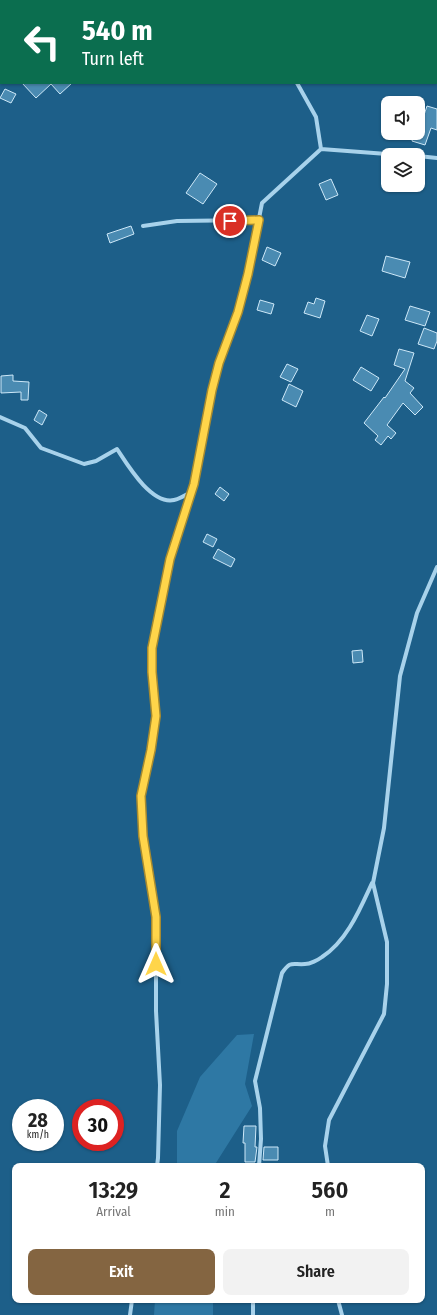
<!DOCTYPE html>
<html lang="en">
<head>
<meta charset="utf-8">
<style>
  :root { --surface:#fff; --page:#f2f2f2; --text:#222; --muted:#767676; --accent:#846541 }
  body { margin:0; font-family:"Fira Sans Condensed",sans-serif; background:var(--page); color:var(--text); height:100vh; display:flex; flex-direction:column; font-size:15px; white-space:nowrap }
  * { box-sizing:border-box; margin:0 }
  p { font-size:13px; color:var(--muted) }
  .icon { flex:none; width:22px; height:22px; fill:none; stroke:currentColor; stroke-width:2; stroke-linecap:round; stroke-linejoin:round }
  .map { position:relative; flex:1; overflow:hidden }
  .panel { position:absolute; left:12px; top:1163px; width:413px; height:140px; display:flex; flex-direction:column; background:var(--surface); border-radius:8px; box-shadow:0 1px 3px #0004 }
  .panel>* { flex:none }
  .banner { position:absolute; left:0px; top:0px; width:437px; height:84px; box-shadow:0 1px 3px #0004; background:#0b6e4f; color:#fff; overflow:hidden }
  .fabs { position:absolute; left:381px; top:96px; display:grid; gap:8px }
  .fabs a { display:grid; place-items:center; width:44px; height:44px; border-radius:8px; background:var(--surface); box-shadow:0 1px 3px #0004; font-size:20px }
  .speed { position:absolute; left:12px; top:1099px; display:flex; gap:8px; font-size:20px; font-weight:700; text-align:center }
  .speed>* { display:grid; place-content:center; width:52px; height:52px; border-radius:50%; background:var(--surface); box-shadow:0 1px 3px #0004; line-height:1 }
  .speed small { font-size:10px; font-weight:400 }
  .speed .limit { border:6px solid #d22; background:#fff; color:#111 }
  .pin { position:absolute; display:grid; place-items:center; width:34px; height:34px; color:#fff; margin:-17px; border:2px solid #fff; border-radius:50%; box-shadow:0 1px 4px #0007 }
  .me { position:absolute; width:44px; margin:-22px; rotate:0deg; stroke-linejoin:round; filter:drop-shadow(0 0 3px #0008) }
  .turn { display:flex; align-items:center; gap:14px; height:84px; padding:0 16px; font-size:18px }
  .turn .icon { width:52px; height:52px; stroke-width:2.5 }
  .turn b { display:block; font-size:28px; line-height:34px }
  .eta { display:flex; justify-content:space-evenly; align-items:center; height:68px; text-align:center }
  .eta b { font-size:24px; font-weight:600; line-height:28px }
  .action { display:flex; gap:8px; margin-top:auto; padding:8px 16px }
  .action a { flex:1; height:46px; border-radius:8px; background:var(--accent); color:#fff; font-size:16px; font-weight:600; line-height:46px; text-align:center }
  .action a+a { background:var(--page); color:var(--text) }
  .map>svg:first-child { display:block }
</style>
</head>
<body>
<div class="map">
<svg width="437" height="1315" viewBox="0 0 437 1315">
  <rect width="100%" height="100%" fill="#1d5f89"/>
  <path fill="#2e78a4" d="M 254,1034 L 245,1084 L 252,1106 L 214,1166 L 177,1166 L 177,1131 L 200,1077 L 237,1035 Z
    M 155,1300 L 213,1300 L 213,1315 L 154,1315 Z"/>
  <path fill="#4a8bb2" stroke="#cde8f8" d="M 22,83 L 72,83 L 60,94 L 51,84 L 36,98 Z
    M 5,89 L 16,94 L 11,103 L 0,98 Z
    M 427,106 L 437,109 L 437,130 L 431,128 L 425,145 L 412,141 L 414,133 L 418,133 Z
    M 200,173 L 217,184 L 203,204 L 186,193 Z
    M 331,179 L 338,195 L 326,200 L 319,184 Z
    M 131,226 L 134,234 L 110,243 L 107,234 Z
    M 267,247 L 281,253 L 275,266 L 262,260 Z
    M 386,256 L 410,262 L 405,278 L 382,271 Z
    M 316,298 L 325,301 L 320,318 L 304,313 L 308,302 L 314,304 Z
    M 260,300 L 274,304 L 271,314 L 257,310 Z
    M 410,306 L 430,312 L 425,326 L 405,320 Z
    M 367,315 L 379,319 L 372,336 L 360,331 Z
    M 424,328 L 437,333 L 437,341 L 434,349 L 418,344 Z
    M 399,349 L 414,353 L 405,381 L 414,388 L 410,393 L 423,407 L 415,415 L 403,403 L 387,425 L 396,433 L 391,439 L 388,436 L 381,445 L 375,440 L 378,436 L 364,423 L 384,397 L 385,398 L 405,369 L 394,365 Z
    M 287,364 L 298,369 L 291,382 L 280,377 Z
    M 361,367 L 379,378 L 371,391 L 353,380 Z
    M 13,375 L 13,381 L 29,382 L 28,400 L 21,400 L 21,392 L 1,393 L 1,376 Z
    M 289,384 L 303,391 L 296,407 L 282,400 Z
    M 39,410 L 47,415 L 42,425 L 34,420 Z
    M 220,487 L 229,494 L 224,501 L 215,494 Z
    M 207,534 L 217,539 L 213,547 L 203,542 Z
    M 218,549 L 235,559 L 231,567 L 213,558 Z
    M 362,650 L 363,662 L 353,663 L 352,651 Z
    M 244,1126 L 256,1126 L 255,1147 L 257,1147 L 255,1162 L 245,1162 L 245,1143 L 243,1143 Z
    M 264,1147 L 278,1147 L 278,1160 L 263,1160 Z"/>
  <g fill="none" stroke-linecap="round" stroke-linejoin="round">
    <path stroke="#a8d2eb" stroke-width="4" d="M 55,0 L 55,1
      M 278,0 L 278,1
      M 203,1 L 204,0
      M 0,81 L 1,80
      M 297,83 L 316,117 L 321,149
      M 418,156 L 437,158
      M 143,226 L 177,221 L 259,220
      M 0,417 L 25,428 L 41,448 L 84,464 L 96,461 L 117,449 C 127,464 151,505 174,500 C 179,499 186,495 191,492
      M 157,1166 L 158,1158 L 160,1085 L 156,1011 L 156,917 L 143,836 L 141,796 L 151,750 L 156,716 L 151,672 L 152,648 L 170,559 L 194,484 L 212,390 L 219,363 L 238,312 L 248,274 L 262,203 L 321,149 L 400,155
      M 259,1166 L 261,1139 L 260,1108 L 255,1081 L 282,973 C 291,960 292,965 305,964 C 310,964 318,960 322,957 C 347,941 360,909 372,883
      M 328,1166 L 325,1146 L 329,1120 L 384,1014 L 387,984 L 387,942 L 373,883 L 384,828 L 400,676 L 417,613 L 437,567
      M 338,1300 L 342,1315
      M 130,1315 L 132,1300
      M 253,1315 L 253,1300"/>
  </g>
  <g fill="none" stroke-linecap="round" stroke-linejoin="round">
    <defs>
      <path id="route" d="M 156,964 L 156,917 L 143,836 L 141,796 L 151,750 L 156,716 L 152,672 L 152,648 L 170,559 L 194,484 L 212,390 L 219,363 L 238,312 L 248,274 L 259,220 L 230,221"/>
    </defs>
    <use href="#route" stroke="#a68a30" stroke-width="10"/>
    <use href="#route" stroke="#ffd54a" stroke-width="7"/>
  </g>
</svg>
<div class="fabs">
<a><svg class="icon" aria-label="sound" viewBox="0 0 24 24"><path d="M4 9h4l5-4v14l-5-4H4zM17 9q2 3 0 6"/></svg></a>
<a><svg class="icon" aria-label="layers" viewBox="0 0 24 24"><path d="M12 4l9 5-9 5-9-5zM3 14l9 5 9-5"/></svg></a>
</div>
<div class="speed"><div>28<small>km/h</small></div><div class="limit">30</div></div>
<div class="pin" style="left:230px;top:221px;background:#d93025"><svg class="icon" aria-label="arrive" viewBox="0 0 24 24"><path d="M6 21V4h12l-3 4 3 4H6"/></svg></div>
<svg class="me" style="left:156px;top:964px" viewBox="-20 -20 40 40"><path d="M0-17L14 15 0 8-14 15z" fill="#ffd54a" stroke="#fff" stroke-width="4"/></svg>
<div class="banner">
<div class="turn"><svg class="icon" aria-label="left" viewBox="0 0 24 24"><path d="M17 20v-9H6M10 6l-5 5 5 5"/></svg><div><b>540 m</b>Turn left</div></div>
</div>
<section class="panel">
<div class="eta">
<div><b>13:29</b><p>Arrival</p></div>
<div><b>2</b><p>min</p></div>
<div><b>560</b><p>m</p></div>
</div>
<div class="action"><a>Exit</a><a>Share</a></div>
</section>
</div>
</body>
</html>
